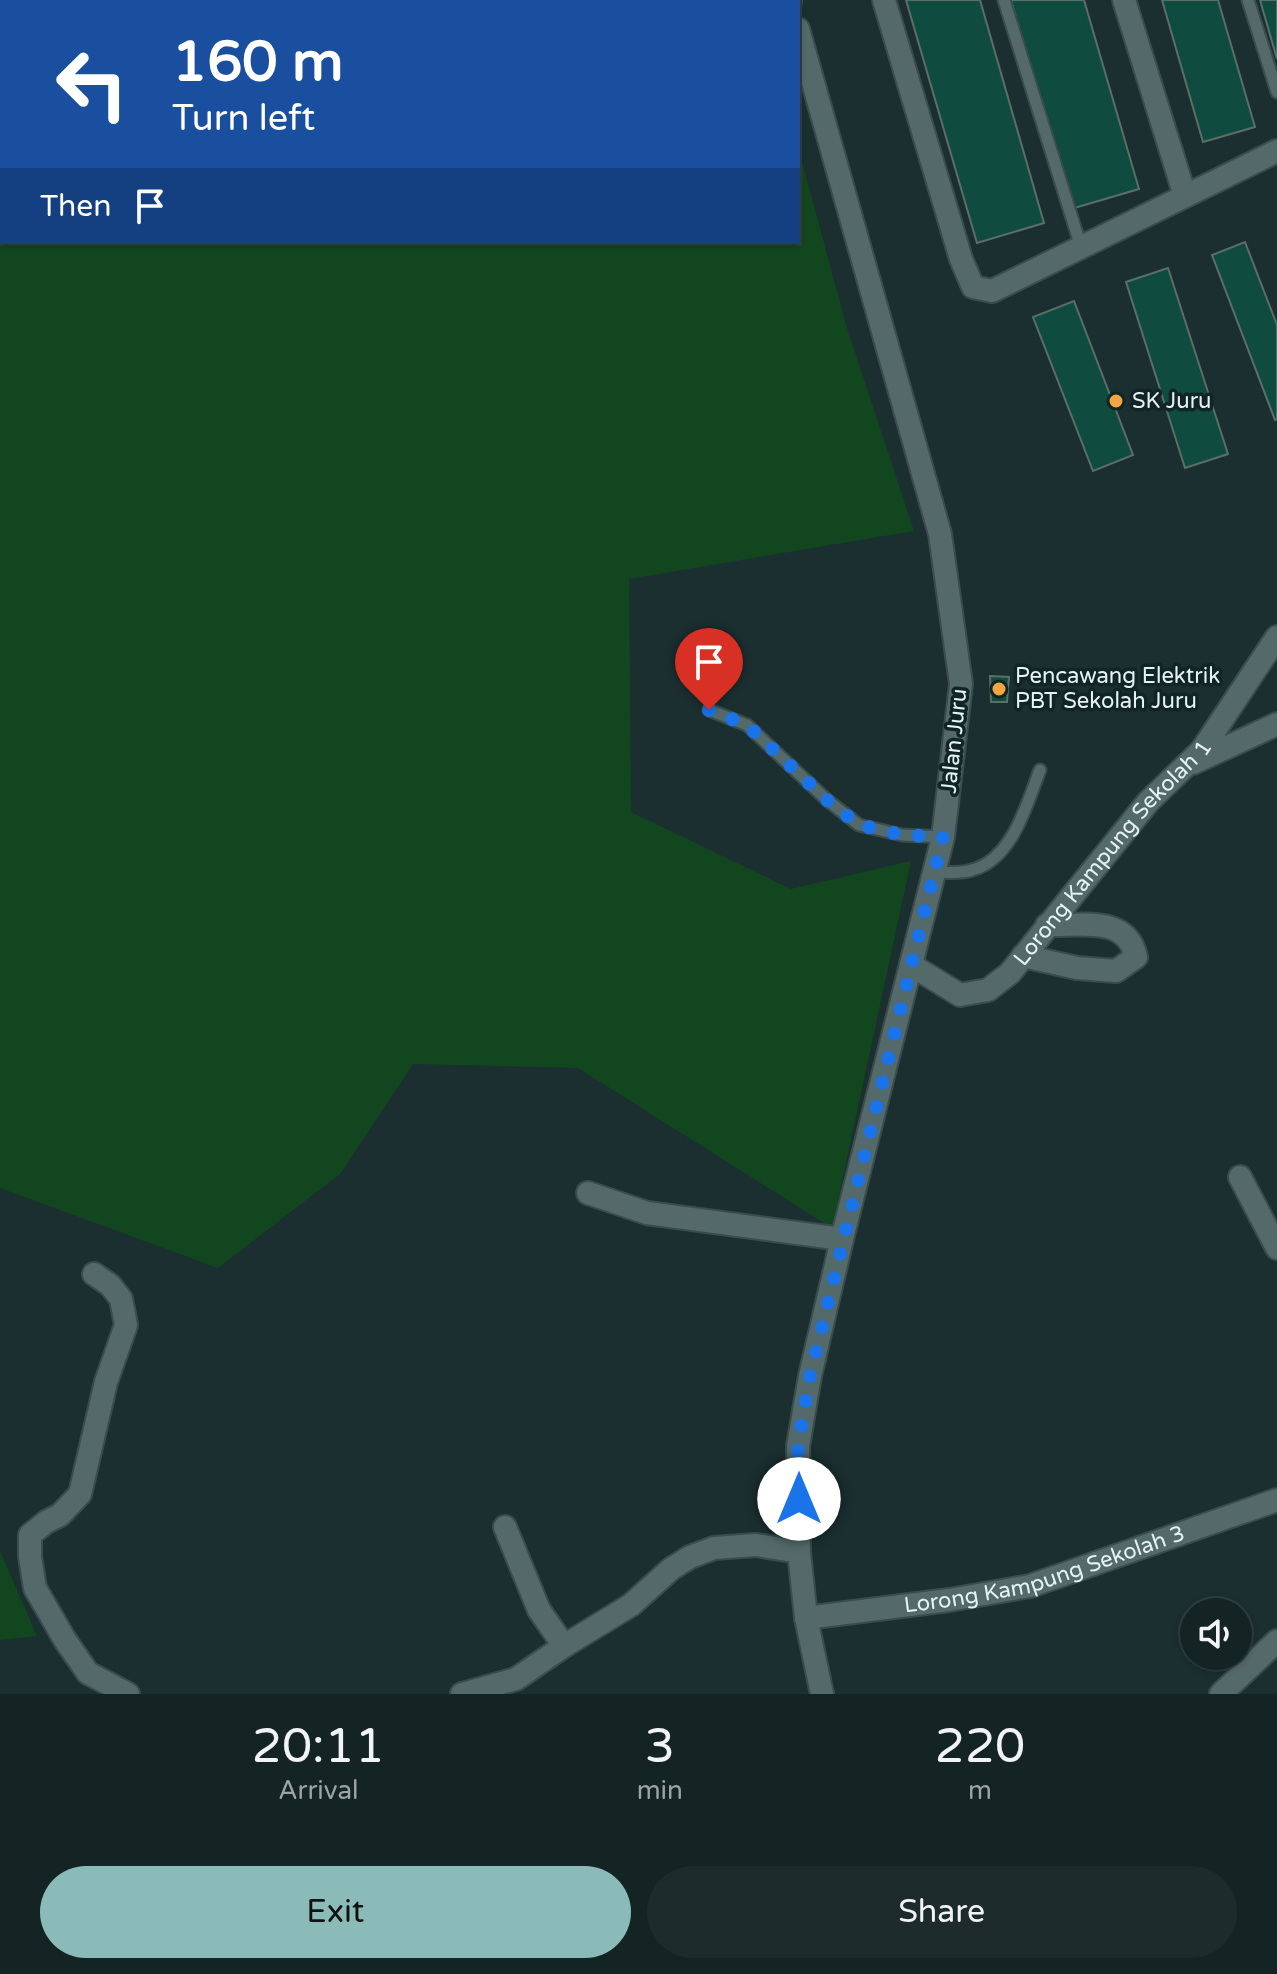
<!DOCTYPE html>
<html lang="en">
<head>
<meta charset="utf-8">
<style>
  :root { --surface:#142324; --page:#1d2b2c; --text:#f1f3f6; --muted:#9da4a6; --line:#334041; --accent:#8bbbb9 }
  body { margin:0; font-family:"Varela Round",sans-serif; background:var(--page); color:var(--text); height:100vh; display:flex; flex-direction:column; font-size:30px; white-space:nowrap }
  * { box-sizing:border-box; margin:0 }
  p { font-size:26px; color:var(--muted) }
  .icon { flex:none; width:44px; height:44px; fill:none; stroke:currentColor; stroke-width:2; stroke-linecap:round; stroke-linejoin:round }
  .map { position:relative; height:1694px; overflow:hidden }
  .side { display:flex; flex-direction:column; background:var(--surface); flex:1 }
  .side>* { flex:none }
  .top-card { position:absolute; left:0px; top:0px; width:800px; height:244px; box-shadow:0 2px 6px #0004,0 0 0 2px var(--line); background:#1a4fa0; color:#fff; overflow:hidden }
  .tools { position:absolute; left:1180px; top:1598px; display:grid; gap:16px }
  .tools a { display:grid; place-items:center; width:72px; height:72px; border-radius:50%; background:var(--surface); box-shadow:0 2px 6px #0004,0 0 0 2px var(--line); font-size:40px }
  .pin { position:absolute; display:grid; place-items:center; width:68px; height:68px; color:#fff; margin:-82px -34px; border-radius:50% 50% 50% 0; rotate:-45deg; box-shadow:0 0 8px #0007 }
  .pin .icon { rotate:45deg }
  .me { position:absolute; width:88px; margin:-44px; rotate:0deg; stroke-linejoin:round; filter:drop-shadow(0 0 6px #0008) }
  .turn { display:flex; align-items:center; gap:28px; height:168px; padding:0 40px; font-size:36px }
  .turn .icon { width:104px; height:104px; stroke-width:2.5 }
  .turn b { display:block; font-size:56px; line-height:68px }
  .then { display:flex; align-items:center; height:76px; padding:0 40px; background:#0003; gap:16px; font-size:30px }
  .eta { display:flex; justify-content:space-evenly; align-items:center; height:136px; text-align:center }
  .eta b { font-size:48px; font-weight:600; line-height:56px }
  .primary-button { display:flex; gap:16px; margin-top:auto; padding:16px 40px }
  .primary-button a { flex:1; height:92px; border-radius:48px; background:var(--accent); color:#111; font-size:32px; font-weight:600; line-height:92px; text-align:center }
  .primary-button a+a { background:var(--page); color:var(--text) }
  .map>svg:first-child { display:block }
</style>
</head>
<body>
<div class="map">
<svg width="1277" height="1694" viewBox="0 0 1277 1694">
  <rect width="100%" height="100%" fill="#1b2f30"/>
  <path fill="#12461f" d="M 0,0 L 758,0 L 759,2 L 2,2 L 2,242 L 798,242 L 798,147 L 847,328 L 914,531 L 629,579 L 631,812 L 791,889 L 911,861 L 832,1228 L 578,1068 L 413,1064 L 340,1174 L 218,1268 L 0,1188 Z
    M 0,1551 L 37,1636 L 0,1640 Z"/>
  <path fill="#0f4b3e" stroke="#5b6e68" stroke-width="2" d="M 906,0 L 980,0 L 1044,223 L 977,243 Z
    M 1011,0 L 1084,0 L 1139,189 L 1071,209 Z
    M 1162,0 L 1218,0 L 1255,127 L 1203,142 Z
    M 1260,0 L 1277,0 L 1277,59 Z
    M 1245,242 L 1277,325 L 1277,419 L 1275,420 L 1212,255 Z
    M 1168,268 L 1228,454 L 1185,468 L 1126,282 Z
    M 1074,301 L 1133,455 L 1093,471 L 1033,317 Z
    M 990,676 L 1009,677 L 1007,702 L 991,702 Z"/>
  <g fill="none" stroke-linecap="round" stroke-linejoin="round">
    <defs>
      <path id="service" d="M 1004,0 L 1081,247
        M 1248,0 L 1277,92
        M 709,710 L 747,725 L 827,800 L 859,825 L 902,835 L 943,837
        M 935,872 C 946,872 961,874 972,870 C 1013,859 1027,803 1040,770"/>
      <g id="minor">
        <path d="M 884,0 L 961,259 L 973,287 L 992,291 L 1277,151"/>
        <path d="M 1124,0 L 1185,196"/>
        <path d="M 1193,763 L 1277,724"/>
        <path d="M 1023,956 L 1077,968 L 1116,971 L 1136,957 C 1127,915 1082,926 1047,925"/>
        <path id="s1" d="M 911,965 L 960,995 L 988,990 L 1010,973 L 1148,802 L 1202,750 L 1277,637"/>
        <path d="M 1240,1177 L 1277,1248"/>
        <path d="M 588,1193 L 647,1213 L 842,1239"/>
        <path d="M 94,1274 L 110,1285 L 121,1299 L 126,1325 L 106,1382 L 80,1494 L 60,1515 L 46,1522 L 30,1535 L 30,1557 L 35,1588 L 65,1640 L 88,1673 L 128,1694"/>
        <path d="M 505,1527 L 539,1610 L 564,1646"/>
        <path id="s2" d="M 806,1618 L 949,1600 L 1030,1586 L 1277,1500"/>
        <path d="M 462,1694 L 516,1679 L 564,1646 L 631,1605 L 671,1569 L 690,1557 L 714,1548 L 756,1545 L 799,1552"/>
        <path d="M 1221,1694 L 1277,1641"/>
      </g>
      <path id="tertiary" d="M 790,0 L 790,2
        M 798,29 L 940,534 L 961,684 L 943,837 L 842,1239 L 810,1376 L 798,1446 L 799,1552 L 806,1618 L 822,1694"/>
    </defs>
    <use href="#service" stroke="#3a4c4d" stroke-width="15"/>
    <use href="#minor" stroke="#3a4c4d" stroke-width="26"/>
    <use href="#tertiary" stroke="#3a4c4d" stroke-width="26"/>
    <use href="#service" stroke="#54696a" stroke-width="11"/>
    <use href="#minor" stroke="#54696a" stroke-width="22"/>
    <use href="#tertiary" stroke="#54696a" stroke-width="22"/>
  </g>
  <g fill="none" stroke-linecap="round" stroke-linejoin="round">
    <path stroke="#1a73e8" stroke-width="14" stroke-dasharray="0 25.2" d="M 709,710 L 747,725 L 827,800 L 859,825 L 902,835 L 943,837 L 810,1376 L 798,1446 L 799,1499"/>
  </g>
  <g fill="#f1a63f" stroke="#122526" stroke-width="3">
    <circle cx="1116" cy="401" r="8"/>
    <circle cx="999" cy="689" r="8"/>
  </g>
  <g text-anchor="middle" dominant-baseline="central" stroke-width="7" stroke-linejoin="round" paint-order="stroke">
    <g font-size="22" fill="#e7f3f3" stroke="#122526" text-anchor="start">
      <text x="1132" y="401">SK Juru</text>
      <text x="1015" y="676">Pencawang Elektrik<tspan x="1015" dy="25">PBT Sekolah Juru</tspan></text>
    </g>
    <g font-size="22" fill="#e7f3f3" stroke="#122526">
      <text transform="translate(954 741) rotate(-84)">Jalan Juru</text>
      <text stroke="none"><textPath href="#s1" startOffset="272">Lorong Kampung Sekolah 1</textPath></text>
      <text stroke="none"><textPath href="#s2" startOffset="244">Lorong Kampung Sekolah 3</textPath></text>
    </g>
  </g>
</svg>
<div class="tools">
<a><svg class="icon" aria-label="sound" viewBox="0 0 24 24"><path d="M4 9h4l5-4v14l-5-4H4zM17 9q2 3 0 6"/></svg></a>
</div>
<div class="pin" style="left:709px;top:710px;background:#d93025"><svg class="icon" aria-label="arrive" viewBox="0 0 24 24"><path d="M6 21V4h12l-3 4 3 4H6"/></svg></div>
<svg class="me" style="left:799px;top:1499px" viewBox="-20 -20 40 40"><circle r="19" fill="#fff"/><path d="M0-13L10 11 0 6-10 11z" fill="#1a73e8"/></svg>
<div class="top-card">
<div class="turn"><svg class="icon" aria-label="left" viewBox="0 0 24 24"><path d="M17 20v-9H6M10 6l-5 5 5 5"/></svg><div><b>160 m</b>Turn left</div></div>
<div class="then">Then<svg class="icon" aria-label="arrive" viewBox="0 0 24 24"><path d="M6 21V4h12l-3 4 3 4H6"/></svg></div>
</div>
</div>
<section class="side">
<div class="eta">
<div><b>20:11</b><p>Arrival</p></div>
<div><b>3</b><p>min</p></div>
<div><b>220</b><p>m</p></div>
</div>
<div class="primary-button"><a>Exit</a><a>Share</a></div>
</section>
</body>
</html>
